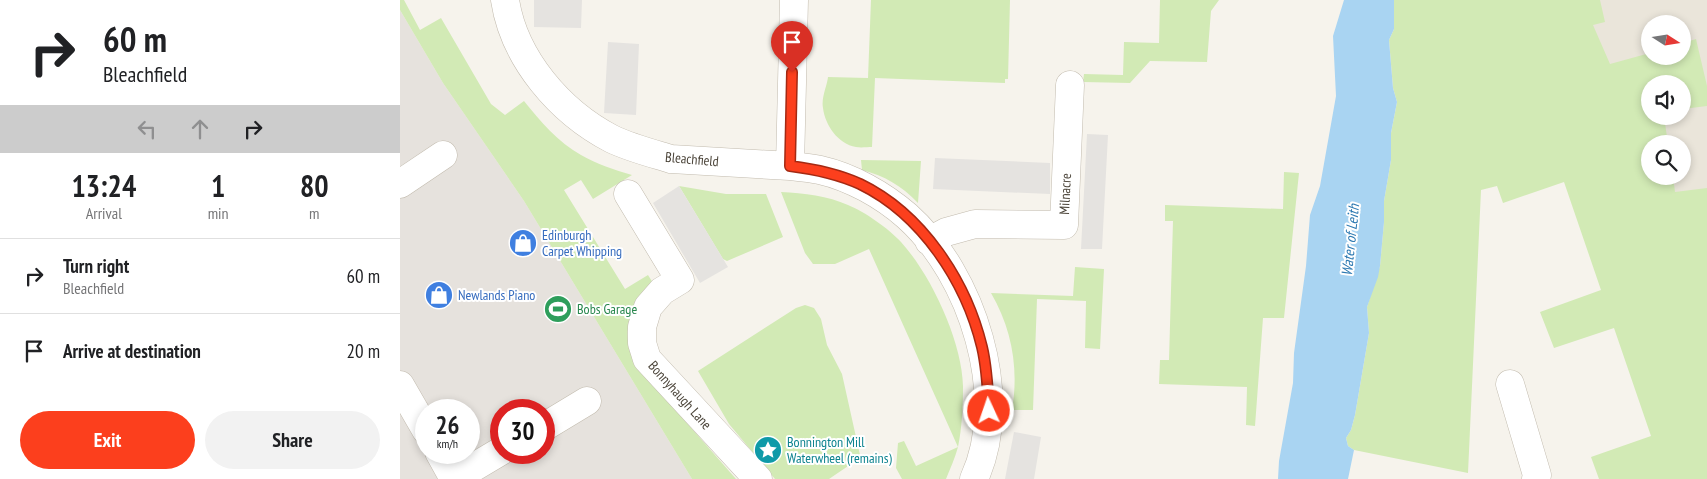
<!DOCTYPE html>
<html lang="en">
<head>
<meta charset="utf-8">
<style>
  :root { --surface:#fff; --page:#f2f2f2; --text:#202124; --muted:#757577; --line:#e0e0e0; --accent:#fc3f1d }
  body { margin:0; font-family:"PT Sans Narrow",sans-serif; background:var(--page); color:var(--text); height:100vh; display:flex; flex-direction:column; font-size:19px; white-space:nowrap }
  * { box-sizing:border-box; margin:0 }
  p { font-size:16px; color:var(--muted) }
  .icon { flex:none; width:28px; height:28px; fill:none; stroke:currentColor; stroke-width:2; stroke-linecap:round; stroke-linejoin:round }
  .map { position:relative; flex:1; overflow:hidden }
  .drawer { display:flex; flex-direction:column; background:var(--surface); width:400px }
  .drawer>* { flex:none }
  .hud { background:#fff; color:var(--text); overflow:hidden }
  .needle { width:32px; rotate:102deg }
  .controls { position:absolute; left:1241px; top:15px; display:grid; gap:10px }
  .controls a { display:grid; place-items:center; width:50px; height:50px; border-radius:50%; background:var(--surface); box-shadow:0 2px 8px #0003; font-size:25px }
  .speed { position:absolute; left:15px; top:399px; display:flex; gap:10px; font-size:25px; font-weight:700; text-align:center }
  .speed>* { display:grid; place-content:center; width:65px; height:65px; border-radius:50%; background:var(--surface); box-shadow:0 2px 8px #0003; line-height:1 }
  .speed small { font-size:12px; font-weight:400 }
  .speed .limit { border:8px solid #d22; background:#fff; color:#111 }
  .pin { position:absolute; display:grid; place-items:center; width:42px; height:42px; color:#fff; margin:-51px -21px; border-radius:50% 50% 50% 0; rotate:-45deg; box-shadow:0 0 5px #0007 }
  .pin .icon { rotate:45deg }
  .me { position:absolute; width:55px; margin:-28px; rotate:357deg; stroke-linejoin:round; filter:drop-shadow(0 0 4px #0008) }
  .turn { display:flex; align-items:center; gap:18px; height:105px; padding:0 20px; font-size:22px }
  .turn .icon { width:65px; height:65px; stroke-width:2.5 }
  .turn b { display:block; font-size:35px; line-height:42px }
  .lanes { display:flex; align-items:center; height:48px; padding:0 20px; background:#0003; justify-content:center; gap:25px; direction:ltr }
  .lanes .off { opacity:.35 }
  .eta { display:flex; justify-content:space-evenly; align-items:center; height:85px; text-align:center }
  .eta b { font-size:30px; font-weight:700; line-height:35px }
  .primary-button { display:flex; gap:10px; margin-top:auto; padding:10px 20px }
  .primary-button a { flex:1; height:58px; border-radius:30px; background:var(--accent); color:#fff; font-size:20px; font-weight:700; line-height:58px; text-align:center }
  .primary-button a+a { background:var(--page); color:var(--text) }
  ul { padding:0; list-style:none }
  li { display:flex; align-items:center; gap:15px; height:75px; padding:0 20px; border-top:1px solid var(--line) }
  li div { flex:1 }
  li b { display:block; font-size:19px }
  li em { font-style:normal }
  main { display:flex; flex:1; min-height:0 }
  .map>svg:first-child { display:block }
</style>
</head>
<body>
<main>
<section class="drawer">
<div class="hud">
<div class="turn"><svg class="icon" aria-label="right" viewBox="0 0 24 24"><path d="M7 20v-9h11M14 6l5 5-5 5"/></svg><div><b>60 m</b>Bleachfield</div></div>
<div class="lanes"><svg class="icon off" aria-label="left" viewBox="0 0 24 24"><path d="M17 20v-9H6M10 6l-5 5 5 5"/></svg><svg class="icon off" aria-label="ahead" viewBox="0 0 24 24"><path d="M12 20V5M6 11l6-6 6 6"/></svg><svg class="icon" aria-label="right" viewBox="0 0 24 24"><path d="M7 20v-9h11M14 6l5 5-5 5"/></svg></div>
</div>
<div class="eta">
<div><b>13:24</b><p>Arrival</p></div>
<div><b>1</b><p>min</p></div>
<div><b>80</b><p>m</p></div>
</div>
<ul>
<li><svg class="icon" aria-label="right" viewBox="0 0 24 24"><path d="M7 20v-9h11M14 6l5 5-5 5"/></svg><div><b>Turn right</b><p>Bleachfield</p></div><em>60 m</em></li>
<li><svg class="icon" aria-label="arrive" viewBox="0 0 24 24"><path d="M6 21V4h12l-3 4 3 4H6"/></svg><div><b>Arrive at destination</b></div><em>20 m</em></li>
</ul>
<div class="primary-button"><a>Exit</a><a>Share</a></div>
</section>
<div class="map">
<svg width="1307" height="479" viewBox="0 0 1307 479">
  <rect width="100%" height="100%" fill="#f6f3ec"/>
  <path fill="#eae5da" fill-rule="evenodd" d="M 1181,0 L 1307,0 L 1307,328 L 1255,176 L 1282,176 L 1282,144 L 1250,144 L 1245,149 ZM 1250,24 L 1282,24 L 1282,56 L 1250,56 ZM 1250,84 L 1282,84 L 1282,116 L 1250,116 Z"/>
  <path fill="#e6e2dd" fill-rule="evenodd" d="M 0,10 L 43,83 L 124,201 L 292,479 L 0,479 ZM 26,410 L 69,410 L 69,452 L 26,452 ZM 101,410 L 144,410 L 144,452 L 101,452 Z"/>
  <path fill="#d2eab5" d="M 0,0 L 4,0 L 20,30 L 41,18 L 91,104 L 105,115 L 124,101 C 140,121 158,142 181,155 C 197,164 214,170 232,175 L 193,199 L 181,180 L 164,190 L 225,289 L 248,275 L 253,283 C 232,315 217,328 237,366 L 336,479 L 292,479 L 124,201 L 43,83 L 0,10 Z
    M 471,0 L 610,0 L 608,79 L 605,79 L 605,83 L 475,78 L 472,147 C 467,147 461,148 456,147 C 438,144 425,125 423,108 C 421,98 427,86 428,77 L 468,78 Z
    M 760,0 L 819,0 L 811,11 L 807,62 L 750,61 L 730,83 L 683,82 L 684,74 L 723,75 L 724,42 L 759,43 Z
    M 994,0 L 1200,0 L 1205,22 L 1193,25 L 1210,64 L 1250,53 L 1250,56 L 1282,56 L 1283,43 L 1296,39 L 1307,86 L 1307,106 L 1283,109 L 1282,84 L 1250,84 L 1250,116 L 1264,116 L 1268,144 L 1250,144 L 1250,176 L 1273,176 L 1275,192 L 1307,188 L 1307,479 L 1199,479 L 1191,457 L 1251,436 L 1214,328 L 1154,348 L 1140,312 L 1201,290 L 1164,182 L 1103,203 L 1097,186 L 1081,190 L 1068,473 L 954,450 L 948,446 L 946,438 L 951,430 L 955,415 L 969,333 L 967,307 L 980,266 L 984,222 L 984,201 L 991,160 L 991,133 L 997,102 L 993,88 L 989,40 L 994,29 Z
    M 461,160 L 521,161 L 518,203 C 502,186 485,176 462,170 Z
    M 884,172 L 899,173 L 884,318 L 863,318 L 855,426 L 846,425 L 847,387 L 759,384 L 760,360 L 769,360 L 773,221 L 765,221 L 765,205 L 883,209 Z
    M 279,186 L 326,194 L 366,194 L 383,237 L 327,261 L 323,259 Z
    M 381,192 C 404,193 428,196 448,205 C 465,212 488,228 501,242 C 531,275 562,341 563,386 C 563,406 562,428 558,447 C 555,458 550,469 546,479 L 502,479 L 496,468 L 498,443 L 504,441 L 516,466 L 558,447 L 469,249 L 435,264 L 413,264 L 405,253 Z
    M 675,267 L 704,269 L 700,349 L 685,348 L 686,301 L 637,299 L 633,410 L 612,410 C 619,369 612,329 591,293 L 673,296 Z
    M 405,305 L 414,308 L 421,319 L 427,345 L 442,374 L 460,455 L 457,460 L 429,479 L 375,479 L 329,424 L 298,371 L 396,308 Z"/>
  <path fill="#e5e3e0" d="M 134,0 L 182,0 L 181,28 L 134,27 Z
    M 208,42 L 239,44 L 236,115 L 204,113 Z
    M 687,134 L 708,135 L 702,249 L 681,249 Z
    M 535,158 L 650,163 L 650,194 L 533,189 Z
    M 279,186 L 328,267 L 300,283 L 253,203 Z
    M 614,432 L 641,437 L 634,479 L 605,479 Z"/>
  <path fill="#a9d4f2" d="M 944,0 L 994,0 L 994,29 L 989,40 L 993,88 L 997,102 L 991,133 L 991,160 L 984,201 L 984,222 L 980,266 L 978,277 L 967,307 L 969,333 L 955,415 L 951,430 L 946,438 L 948,446 L 954,450 L 948,479 L 878,479 L 879,461 L 893,383 L 894,353 L 906,266 L 910,215 L 920,186 L 936,96 L 933,36 Z"/>
  <g fill="none" stroke-linecap="round" stroke-linejoin="round">
    <defs>
      <path id="minor" d="M 105,0 C 114,59 160,112 212,139 C 231,148 251,153 271,159 L 390,166 L 394,0
        M 390,166 C 400,167 411,168 420,170 C 451,177 483,195 507,216 C 572,274 612,397 574,479
        M 0,184 L 43,155
        M 228,194 L 280,280 L 262,291 L 248,307 L 242,327 L 242,343 L 247,359 L 358,479
        M 529,241 L 546,232 L 575,224 L 664,225 L 670,85
        M 1110,384 L 1137,475 L 1136,479
        M 0,385 L 26,430
        M 144,427 L 187,401
        M 39,452 L 54,479
        M 54,479 L 101,451"/>
    </defs>
    <use href="#minor" stroke="#c2bbae" stroke-width="29"/>
    <use href="#minor" stroke="#fff" stroke-width="28"/>
  </g>
  <g fill="none" stroke-linecap="round" stroke-linejoin="round">
    <defs>
      <path id="route" d="M 392,72 L 390,166 C 414,169 438,174 460,184 C 522,214 566,281 582,347 C 587,368 588,390 589,411"/>
    </defs>
    <use href="#route" stroke="#a42913" stroke-width="12"/>
    <use href="#route" stroke="#fc3f1d" stroke-width="9"/>
  </g>
  <defs>
    <symbol id="shop-disc" viewBox="-11 -11 22 22"><circle r="9.5" fill="#3f7fe0" stroke="#fff"/><path d="M-5-2.5h2.3a2.7 3.5 0 0 1 5.4 0H5L5.5 6h-11ZM-1.5-2.5h3a1.5 2.3 0 0 0-3 0Z" fill="#fff"/></symbol>
    <symbol id="stadium-disc" viewBox="-11 -11 22 22"><circle r="9.5" fill="#2e9e5b" stroke="#fff"/><path d="M0-5a6.5 5 0 1 0 0 10a6.5 5 0 1 0 0-10ZM-3.5-1.8h7v3.6h-7Z" fill="#fff"/></symbol>
    <symbol id="sight-disc" viewBox="-11 -11 22 22"><circle r="9.5" fill="#0f9aa8" stroke="#fff"/><path d="M0-6L1.8-2.2L6-1.7L2.9 1.2L3.7 5.4L0 3.3L-3.7 5.4L-2.9 1.2L-6-1.7L-1.8-2.2Z" fill="#fff"/></symbol>
  </defs>
  <g fill-rule="evenodd">
    <use href="#shop-disc" x="107" y="227" width="32" height="32"/>
    <use href="#shop-disc" x="23" y="279" width="32" height="32"/>
    <use href="#stadium-disc" x="142" y="293" width="32" height="32"/>
    <use href="#sight-disc" x="352" y="434" width="32" height="32"/>
  </g>
  <g text-anchor="middle" dominant-baseline="central" stroke-width="4" stroke-linejoin="round" paint-order="stroke">
    <g font-size="14" fill="#4b4439" stroke="#fff">
      <text transform="translate(292 159) rotate(5)">Bleachfield</text>
      <text transform="translate(665 194) rotate(-87)">Milnacre</text>
      <text transform="translate(280 395) rotate(48)">Bonnyhaugh Lane</text>
    </g>
    <g font-size="14" fill="#366cbe" stroke="#fff" text-anchor="start">
      <text x="142" y="235">Edinburgh<tspan x="142" dy="16">Carpet Whipping</tspan></text>
      <text x="58" y="295">Newlands Piano</text>
    </g>
    <g font-size="14" fill="#27864d" stroke="#fff" text-anchor="start">
      <text x="177" y="309">Bobs Garage</text>
    </g>
    <g font-size="14" fill="#0d838f" stroke="#fff" text-anchor="start">
      <text x="387" y="442">Bonnington Mill<tspan x="387" dy="16">Waterwheel (remains)</tspan></text>
    </g>
    <g font-size="15" font-style="italic" fill="#2e7ab2" stroke="#fff">
      <text transform="translate(950 240) rotate(-84)">Water of Leith</text>
    </g>
  </g>
</svg>
<div class="controls">
<a><svg class="needle" viewBox="-14 -14 28 28"><path d="M0-13l5 13h-10z" fill="#e53935"/><path d="M0 13l5-13h-10z" fill="#757577"/></svg></a>
<a><svg class="icon" aria-label="sound" viewBox="0 0 24 24"><path d="M4 9h4l5-4v14l-5-4H4zM17 9q2 3 0 6"/></svg></a>
<a><svg class="icon" aria-label="search" viewBox="0 0 24 24"><circle cx="10" cy="10" r="6"/><path d="M15 15l6 6"/></svg></a>
</div>
<div class="speed"><div>26<small>km/h</small></div><div class="limit">30</div></div>
<div class="pin" style="left:392px;top:72px;background:#d93025"><svg class="icon" aria-label="arrive" viewBox="0 0 24 24"><path d="M6 21V4h12l-3 4 3 4H6"/></svg></div>
<svg class="me" style="left:589px;top:411px" viewBox="-20 -20 40 40"><circle r="17" fill="#fc3f1d" stroke="#fff" stroke-width="3"/><path d="M0-11L8 9 0 5-8 9z" fill="#fff"/></svg>
</div>
</main>
</body>
</html>
